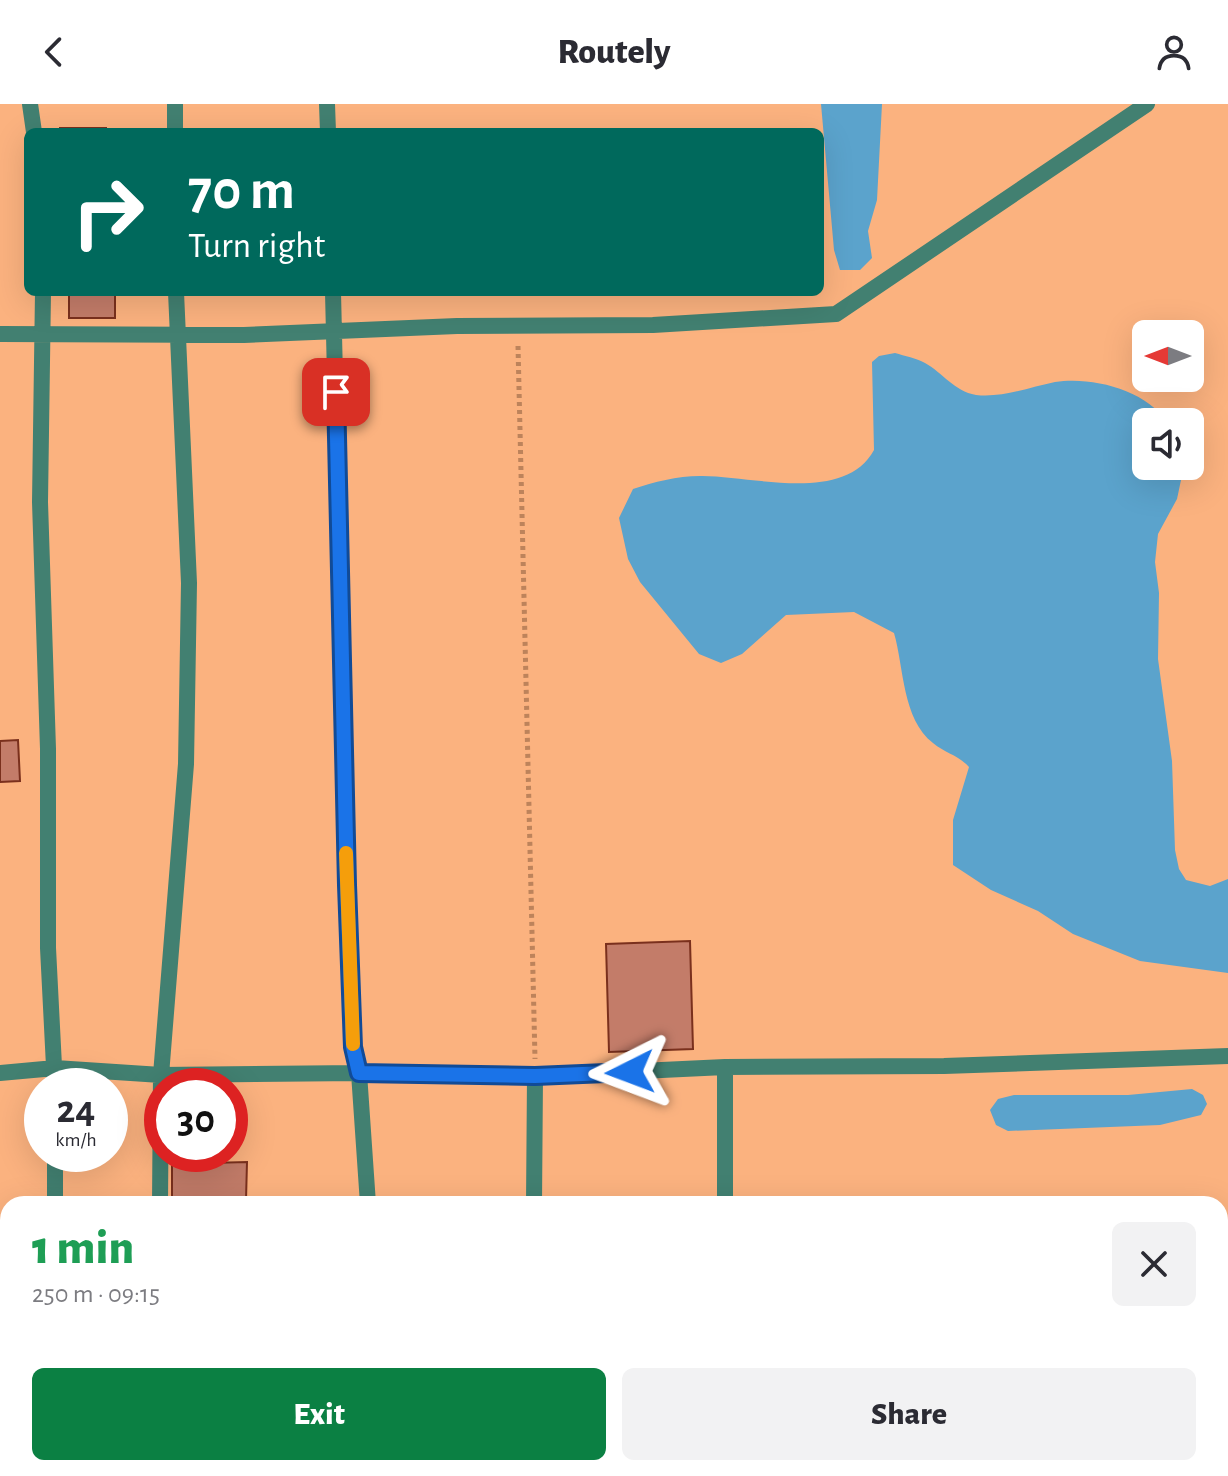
<!DOCTYPE html>
<html lang="en">
<head>
<meta charset="utf-8">
<style>
  :root { --surface:#fff; --page:#f2f2f3; --text:#2b2b33; --muted:#7c7c81; --accent:#0b8043 }
  body { margin:0; font-family:"Alegreya Sans",sans-serif; background:var(--page); color:var(--text); height:100vh; display:flex; flex-direction:column; font-size:30px; white-space:nowrap }
  * { box-sizing:border-box; margin:0 }
  p { font-size:26px; color:var(--muted) }
  .icon { flex:none; width:44px; height:44px; fill:none; stroke:currentColor; stroke-width:2; stroke-linecap:round; stroke-linejoin:round }
  .map { position:relative; flex:1; overflow:hidden }
  .side { position:absolute; left:0px; top:1092px; width:1228px; height:280px; display:flex; flex-direction:column; background:var(--surface); border-radius:24px 24px 0 0; box-shadow:0 8px 32px #0002 }
  .side>* { flex:none }
  .top-card { position:absolute; left:24px; top:24px; width:800px; height:168px; border-radius:12px; box-shadow:0 8px 32px #0002; background:#00695c; color:#fff; overflow:hidden }
  .needle { width:52px; rotate:270deg }
  .fabs { position:absolute; left:1132px; top:216px; display:grid; gap:16px }
  .fabs a { display:grid; place-items:center; width:72px; height:72px; border-radius:12px; background:var(--surface); box-shadow:0 8px 32px #0002; font-size:40px }
  .speed { position:absolute; left:24px; top:964px; display:flex; gap:16px; font-size:40px; font-weight:700; text-align:center }
  .speed>* { display:grid; place-content:center; width:104px; height:104px; border-radius:50%; background:var(--surface); box-shadow:0 8px 32px #0002; line-height:1 }
  .speed small { font-size:20px; font-weight:400 }
  .speed .limit { border:12px solid #d22; background:#fff; color:#111 }
  .pin { position:absolute; display:grid; place-items:center; width:68px; height:68px; color:#fff; margin:-34px; border-radius:16px; box-shadow:0 4px 12px #0006 }
  .me { position:absolute; width:88px; margin:-44px; rotate:267deg; stroke-linejoin:round; filter:drop-shadow(0 0 6px #0008) }
  .turn { display:flex; align-items:center; gap:28px; height:168px; padding:0 32px; font-size:36px }
  .turn .icon { width:104px; height:104px; stroke-width:2.5 }
  .turn b { display:block; font-size:56px; line-height:68px }
  .round { display:grid; place-items:center; flex:none; width:84px; height:84px; border-radius:12px; background:var(--page) }
  .headline { display:flex; align-items:center; justify-content:space-between; height:136px; padding:0 32px }
  h1 { font-size:48px; font-weight:800; line-height:60px; color:#1e9e55 }
  .action { display:flex; gap:16px; margin-top:auto; padding:16px 32px }
  .action a { flex:1; height:92px; border-radius:12px; background:var(--accent); color:#fff; font-size:32px; font-weight:800; line-height:92px; text-align:center }
  .action a+a { background:var(--page); color:var(--text) }
  header { display:flex; justify-content:space-between; align-items:center; height:104px; padding:0 32px; background:var(--surface); font-size:36px; font-weight:800 }
  .map>svg:first-child { display:block }
</style>
</head>
<body>
<header><svg class="icon" aria-label="back" viewBox="0 0 24 24"><path d="M15 5l-7 7 7 7"/></svg>Routely<svg class="icon" aria-label="person" viewBox="0 0 24 24"><circle cx="12" cy="8" r="4"/><path d="M4 21q1-7 8-7t8 7"/></svg></header>
<div class="map">
<svg width="1228" height="1372" viewBox="0 0 1228 1372">
  <rect width="100%" height="100%" fill="#fbb27f"/>
  <path fill="#5ba3cc" d="M 821,0 L 882,0 L 877,96 L 868,127 L 872,154 L 860,166 L 840,166 L 834,146 Z
    M 895,249 C 905,252 916,254 925,259 C 943,269 954,287 976,291 C 1003,294 1030,283 1055,278 C 1092,272 1146,286 1167,318 L 1146,318 L 1146,362 L 1184,362 L 1177,395 L 1158,430 L 1155,458 L 1159,489 L 1158,555 L 1172,657 L 1175,746 L 1179,765 L 1186,776 L 1210,782 L 1228,775 L 1228,869 L 1140,857 L 1073,830 L 1038,807 L 991,786 L 953,761 L 953,716 L 969,663 C 958,651 945,649 933,639 C 902,615 904,563 894,529 L 854,508 L 786,511 L 742,550 L 721,559 L 699,550 L 640,478 L 628,455 L 619,414 L 633,385 C 654,378 677,372 700,372 C 750,371 844,401 874,346 L 872,258 L 879,252 Z
    M 1192,985 L 1203,991 L 1207,1000 L 1201,1011 L 1160,1021 L 1008,1027 L 996,1021 L 990,1006 L 998,995 L 1014,991 L 1128,991 Z"/>
  <path fill="#c37c69" stroke="#7a301d" stroke-width="2" d="M 60,24 L 106,24 L 106,28 L 60,28 Z
    M 69,188 L 115,188 L 115,214 L 69,214 Z
    M 18,636 L 20,677 L 0,678 L 0,637 Z
    M 690,837 L 693,945 L 609,948 L 606,840 Z
    M 247,1058 L 246,1096 L 172,1100 L 172,1060 Z
    M 8,1313 L 8,1357 L 0,1358 L 0,1314 Z"/>
  <g fill="none" stroke-linecap="round" stroke-linejoin="round">
    <path stroke="#bd835b" stroke-width="5" stroke-dasharray="4 4" stroke-linecap="butt" d="M 518,242 L 535,955"/>
    <path stroke="#428071" stroke-width="16" d="M 30,0 L 34,28
      M 175,0 L 175,28
      M 327,0 L 328,28
      M 43,188 L 40,398 L 48,645 L 48,844 L 55,982
      M 333,188 L 347,781 L 353,943 L 359,969 L 368,1100
      M 0,230 L 244,231 L 457,222 L 653,221 L 836,210 L 1147,0
      M 725,963 L 725,1100
      M 0,969 L 55,964 L 161,971 L 359,969 L 535,972 L 725,963 L 944,962 L 1228,952
      M 55,1100 L 55,1050
      M 160,1100 L 161,971 L 186,660 L 189,479 L 176,188
      M 534,1100 L 535,972
      M 370,1364 L 371,1372
      M 178,1372 L 178,1364
      M 541,1372 L 541,1364
      M 729,1372 L 729,1364"/>
  </g>
  <g fill="none" stroke-linecap="round" stroke-linejoin="round">
    <defs>
      <path id="route" d="M 336,288 L 347,781 L 353,943 L 359,969 L 535,972 L 630,968"/>
    </defs>
    <use href="#route" stroke="#114b97" stroke-width="20"/>
    <use href="#route" stroke="#1a73e8" stroke-width="14"/>
    <path stroke="#f59e0b" stroke-width="14" d="M 346,749 L 353,940"/>
  </g>
</svg>
<div class="fabs">
<a><svg class="needle" viewBox="-14 -14 28 28"><path d="M0-13l5 13h-10z" fill="#e53935"/><path d="M0 13l5-13h-10z" fill="#7c7c81"/></svg></a>
<a><svg class="icon" aria-label="sound" viewBox="0 0 24 24"><path d="M4 9h4l5-4v14l-5-4H4zM17 9q2 3 0 6"/></svg></a>
</div>
<div class="speed"><div>24<small>km/h</small></div><div class="limit">30</div></div>
<div class="pin" style="left:336px;top:288px;background:#d93025"><svg class="icon" aria-label="arrive" viewBox="0 0 24 24"><path d="M6 21V4h12l-3 4 3 4H6"/></svg></div>
<svg class="me" style="left:630px;top:968px" viewBox="-20 -20 40 40"><path d="M0-17L14 15 0 8-14 15z" fill="#1a73e8" stroke="#fff" stroke-width="4"/></svg>
<div class="top-card">
<div class="turn"><svg class="icon" aria-label="right" viewBox="0 0 24 24"><path d="M7 20v-9h11M14 6l5 5-5 5"/></svg><div><b>70 m</b>Turn right</div></div>
</div>
<section class="side">
<div class="headline"><div><h1>1 min</h1><p>250 m · 09:15</p></div><a class="round"><svg class="icon" aria-label="close" viewBox="0 0 24 24"><path d="M6 6l12 12M18 6L6 18"/></svg></a></div>
<div class="action"><a>Exit</a><a>Share</a></div>
</section>
</div>
</body>
</html>
